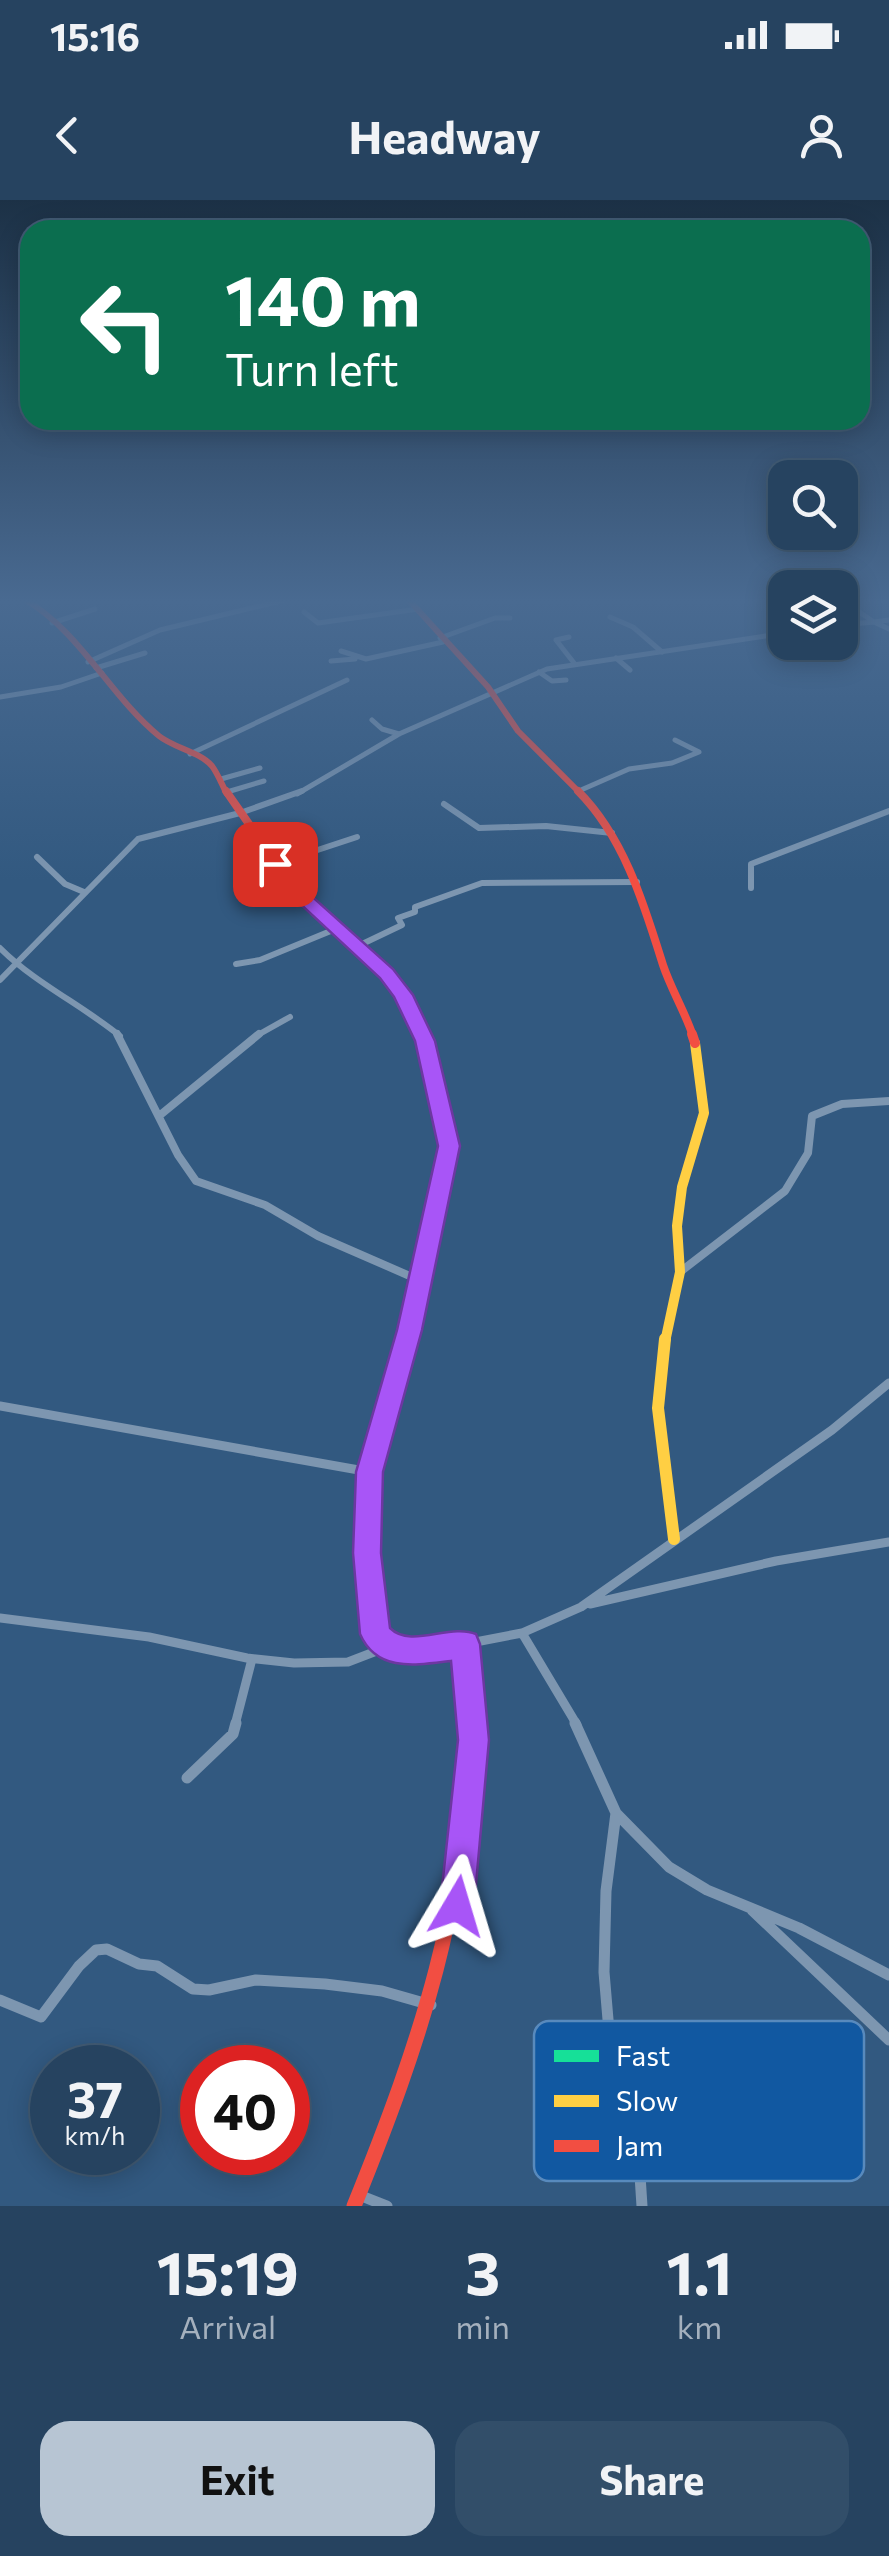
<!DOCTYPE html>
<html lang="en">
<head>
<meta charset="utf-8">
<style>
  :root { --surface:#264360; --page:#324e69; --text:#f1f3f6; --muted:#a4b0bd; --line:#425c75; --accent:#b7c5d3 }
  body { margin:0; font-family:Commissioner,sans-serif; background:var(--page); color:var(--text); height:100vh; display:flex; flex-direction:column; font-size:38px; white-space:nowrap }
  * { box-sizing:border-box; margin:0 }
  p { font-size:32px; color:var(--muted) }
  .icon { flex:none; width:55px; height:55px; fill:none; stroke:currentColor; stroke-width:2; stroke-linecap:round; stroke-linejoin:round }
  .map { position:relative; height:2006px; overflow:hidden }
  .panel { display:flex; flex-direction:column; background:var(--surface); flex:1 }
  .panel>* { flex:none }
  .banner { position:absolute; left:20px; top:20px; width:850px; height:210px; border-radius:30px; box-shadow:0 5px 25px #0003,0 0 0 2px var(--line); background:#0b6e4f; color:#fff; overflow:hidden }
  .fabs { position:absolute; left:768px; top:260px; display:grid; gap:20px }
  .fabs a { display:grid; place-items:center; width:90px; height:90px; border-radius:20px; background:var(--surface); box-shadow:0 5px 25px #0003,0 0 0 2px var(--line); font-size:50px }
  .speed { position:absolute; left:30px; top:1845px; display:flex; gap:20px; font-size:50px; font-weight:700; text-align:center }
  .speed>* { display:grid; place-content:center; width:130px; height:130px; border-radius:50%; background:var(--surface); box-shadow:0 5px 25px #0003,0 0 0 2px var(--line); line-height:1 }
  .speed small { font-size:25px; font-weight:400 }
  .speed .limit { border:15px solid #d22; background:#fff; color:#111 }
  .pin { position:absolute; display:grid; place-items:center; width:85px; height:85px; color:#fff; margin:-42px; border-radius:20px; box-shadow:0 5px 15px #0006 }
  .me { position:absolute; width:110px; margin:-55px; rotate:7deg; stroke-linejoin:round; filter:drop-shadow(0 0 8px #0008) }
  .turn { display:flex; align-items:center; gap:35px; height:210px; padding:0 40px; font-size:45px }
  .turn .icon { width:130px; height:130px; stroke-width:2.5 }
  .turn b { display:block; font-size:70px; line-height:85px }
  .eta { display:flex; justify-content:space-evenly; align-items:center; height:170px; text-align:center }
  .eta b { font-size:60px; font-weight:700; line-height:70px }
  .action { display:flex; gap:20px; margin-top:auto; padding:20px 40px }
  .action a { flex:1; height:115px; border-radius:30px; background:var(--accent); color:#111; font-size:40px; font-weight:700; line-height:115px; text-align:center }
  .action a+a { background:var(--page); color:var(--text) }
  .status { display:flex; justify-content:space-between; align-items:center; height:70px; padding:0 50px; background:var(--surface); direction:ltr }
  .status svg { height:28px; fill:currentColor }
  header { display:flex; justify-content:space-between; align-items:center; height:130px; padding:0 40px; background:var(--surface); font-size:45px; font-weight:700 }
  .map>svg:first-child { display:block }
</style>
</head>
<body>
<div class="status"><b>15:16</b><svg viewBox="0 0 49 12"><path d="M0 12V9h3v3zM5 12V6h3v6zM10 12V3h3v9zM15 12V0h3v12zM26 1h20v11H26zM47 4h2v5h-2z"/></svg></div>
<header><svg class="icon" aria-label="back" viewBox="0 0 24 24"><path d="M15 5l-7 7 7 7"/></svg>Headway<svg class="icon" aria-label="person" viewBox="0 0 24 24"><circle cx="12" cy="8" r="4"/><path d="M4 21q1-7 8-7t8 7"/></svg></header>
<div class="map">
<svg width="889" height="2006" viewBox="0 0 889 2006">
  <rect width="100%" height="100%" fill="#325980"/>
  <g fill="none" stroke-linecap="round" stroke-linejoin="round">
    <path stroke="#7d96b0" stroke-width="5" d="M 840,399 L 874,422 L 889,420
      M 304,412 L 318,423 L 418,409
      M 610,417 L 633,427 L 662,452
      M 52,423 L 95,409
      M 840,425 L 874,422 L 889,429
      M 569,437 L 556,440 L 574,463
      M 440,438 L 495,418 L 510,418
      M 341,451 L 366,459 L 443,442
      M 616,458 L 630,470
      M 331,461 L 355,459
      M 88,462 L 160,430 L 289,399
      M 96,468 L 145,453
      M 539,472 L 552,481 L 566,480
      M 0,497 L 61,487 L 102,473
      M 372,520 L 382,529 L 399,534
      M 190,554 L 347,480
      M 221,579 L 260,568
      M 581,590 L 629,569 L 672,563 L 699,552 L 675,540
      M 227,592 L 264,581
      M 297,594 L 399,534 L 547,469 L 785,433"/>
    <path stroke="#7d96b0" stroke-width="6" d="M 444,604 L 479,628 L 546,626 L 612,633
      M 37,657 L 65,684 L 84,692
      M 275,664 L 357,637
      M 751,688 L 751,664 L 889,611
      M 358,746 L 402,725 L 398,718 L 415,712 L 415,707 L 482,683 L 637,682
      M 0,748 C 35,783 82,805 120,836
      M 236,764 L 260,760 L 338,728
      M 0,780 L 138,639 L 240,613 L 302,591
      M 256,836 L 290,817"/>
    <path stroke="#7d96b0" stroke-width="8" d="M 117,834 L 178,955 L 196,981 L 265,1005 L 318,1036 L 419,1080
      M 159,916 L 259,834
      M 680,1072 L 785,991 L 808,953 L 812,916 L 842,904 L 889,901"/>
    <path stroke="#7d96b0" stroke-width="9" d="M 0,1206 L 370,1272
      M 590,1404 L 776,1361 L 889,1342
      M 0,1418 L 149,1437 L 247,1458 L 294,1463 L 348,1462 L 387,1447
      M 522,1433 L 577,1525
      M 465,1444 L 522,1433 L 581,1407 L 832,1230 L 889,1183
      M 235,1525 L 252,1459"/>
    <path stroke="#7d96b0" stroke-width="11" d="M 575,1523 L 616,1613 L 669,1667 L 707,1690 L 799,1728 L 889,1775
      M 187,1578 L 233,1534 L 236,1523
      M 616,1613 L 606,1691 L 604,1772 L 612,1867 L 639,1960 L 642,2006
      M 752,1710 L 889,1840
      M 0,1800 L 41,1817 L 79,1766 L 96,1750 L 107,1749 L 139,1764 L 157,1766 L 193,1789 L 209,1790 L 256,1780 L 325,1784 L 382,1791 L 431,1805
      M 359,1995 L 387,2006"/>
    <path stroke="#16e098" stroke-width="8" d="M 274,660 L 302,697 L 386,773 L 403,795 L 423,836"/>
    <path stroke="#16e098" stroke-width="10" d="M 407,1142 L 449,946 L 422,834"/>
    <path stroke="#16e098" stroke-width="12" d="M 407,1451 L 387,1447 L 375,1434 L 367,1353 L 370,1272 L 407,1139"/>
    <path stroke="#ffcf43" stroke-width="10" d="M 665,1142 L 680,1072 L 677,1026 L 682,987 L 704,913 L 695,843"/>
    <path stroke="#ffcf43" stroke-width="12" d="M 665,1139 L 658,1208 L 674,1339"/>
    <path stroke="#f24e42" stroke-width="6" d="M 24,399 C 80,431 110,496 159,536 C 174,548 200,552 212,566 C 218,574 222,585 227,594
      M 408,399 L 488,487 L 518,531 L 581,594"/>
    <path stroke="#f24e42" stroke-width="8" d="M 226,591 L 274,660
      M 578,591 C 624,637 644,704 663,765 C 671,789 685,812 693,836"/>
    <path stroke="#f24e42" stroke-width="10" d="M 692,834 L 695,843"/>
    <path stroke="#f24e42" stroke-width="12" d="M 407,1451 L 465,1444 L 470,1525"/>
    <path stroke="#f24e42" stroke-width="15" d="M 354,2006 C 422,1838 466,1706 470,1523"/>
  </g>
  <linearGradient id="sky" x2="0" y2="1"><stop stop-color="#1c3146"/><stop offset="0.59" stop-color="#496a91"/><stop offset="1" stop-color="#496a91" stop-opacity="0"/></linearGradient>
  <rect width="889" height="680" fill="url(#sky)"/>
  <path fill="#a855f7" stroke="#6d37a1" stroke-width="2.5" d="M 275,659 L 281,661 L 308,693 L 393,769 L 413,795 L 435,841 L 460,946 L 422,1130 L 383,1272 L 381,1353 L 390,1428 C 411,1449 450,1423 476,1434 L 480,1444 L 489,1540 L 474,1706 L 469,1719 L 457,1724 L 445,1719 L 440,1706 L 458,1540 L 451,1461 C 417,1465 377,1473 360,1434 L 353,1353 L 356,1272 L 397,1130 L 438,946 L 415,841 L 394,797 L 380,778 L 296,700 L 267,664 Z"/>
  <rect x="534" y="1821" width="330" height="160" rx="15" fill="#1158a1" stroke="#588abd" stroke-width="2.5"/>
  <rect x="554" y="1850" width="45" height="12" fill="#16e098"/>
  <rect x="554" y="1895" width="45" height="12" fill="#ffcf43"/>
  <rect x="554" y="1940" width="45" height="12" fill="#f24e42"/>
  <g font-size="28" fill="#fff">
    <text x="616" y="1866">Fast</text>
    <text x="616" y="1911">Slow</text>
    <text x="616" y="1956">Jam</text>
  </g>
</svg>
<div class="fabs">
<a><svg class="icon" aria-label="search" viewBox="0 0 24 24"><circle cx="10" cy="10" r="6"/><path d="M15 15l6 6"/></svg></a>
<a><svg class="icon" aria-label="layers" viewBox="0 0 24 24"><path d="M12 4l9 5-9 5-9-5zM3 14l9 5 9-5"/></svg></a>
</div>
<div class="speed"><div>37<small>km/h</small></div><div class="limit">40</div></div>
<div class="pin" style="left:275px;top:664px;background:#d93025"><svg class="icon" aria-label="arrive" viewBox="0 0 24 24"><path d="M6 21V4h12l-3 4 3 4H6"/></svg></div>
<svg class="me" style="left:457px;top:1706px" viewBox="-20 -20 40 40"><path d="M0-17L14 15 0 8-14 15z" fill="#a855f7" stroke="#fff" stroke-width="4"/></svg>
<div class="banner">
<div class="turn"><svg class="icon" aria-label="left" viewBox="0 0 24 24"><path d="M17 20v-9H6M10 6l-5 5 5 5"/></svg><div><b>140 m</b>Turn left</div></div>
</div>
</div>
<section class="panel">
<div class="eta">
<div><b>15:19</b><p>Arrival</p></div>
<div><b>3</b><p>min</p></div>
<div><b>1.1</b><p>km</p></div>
</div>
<div class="action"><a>Exit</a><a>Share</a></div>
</section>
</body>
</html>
